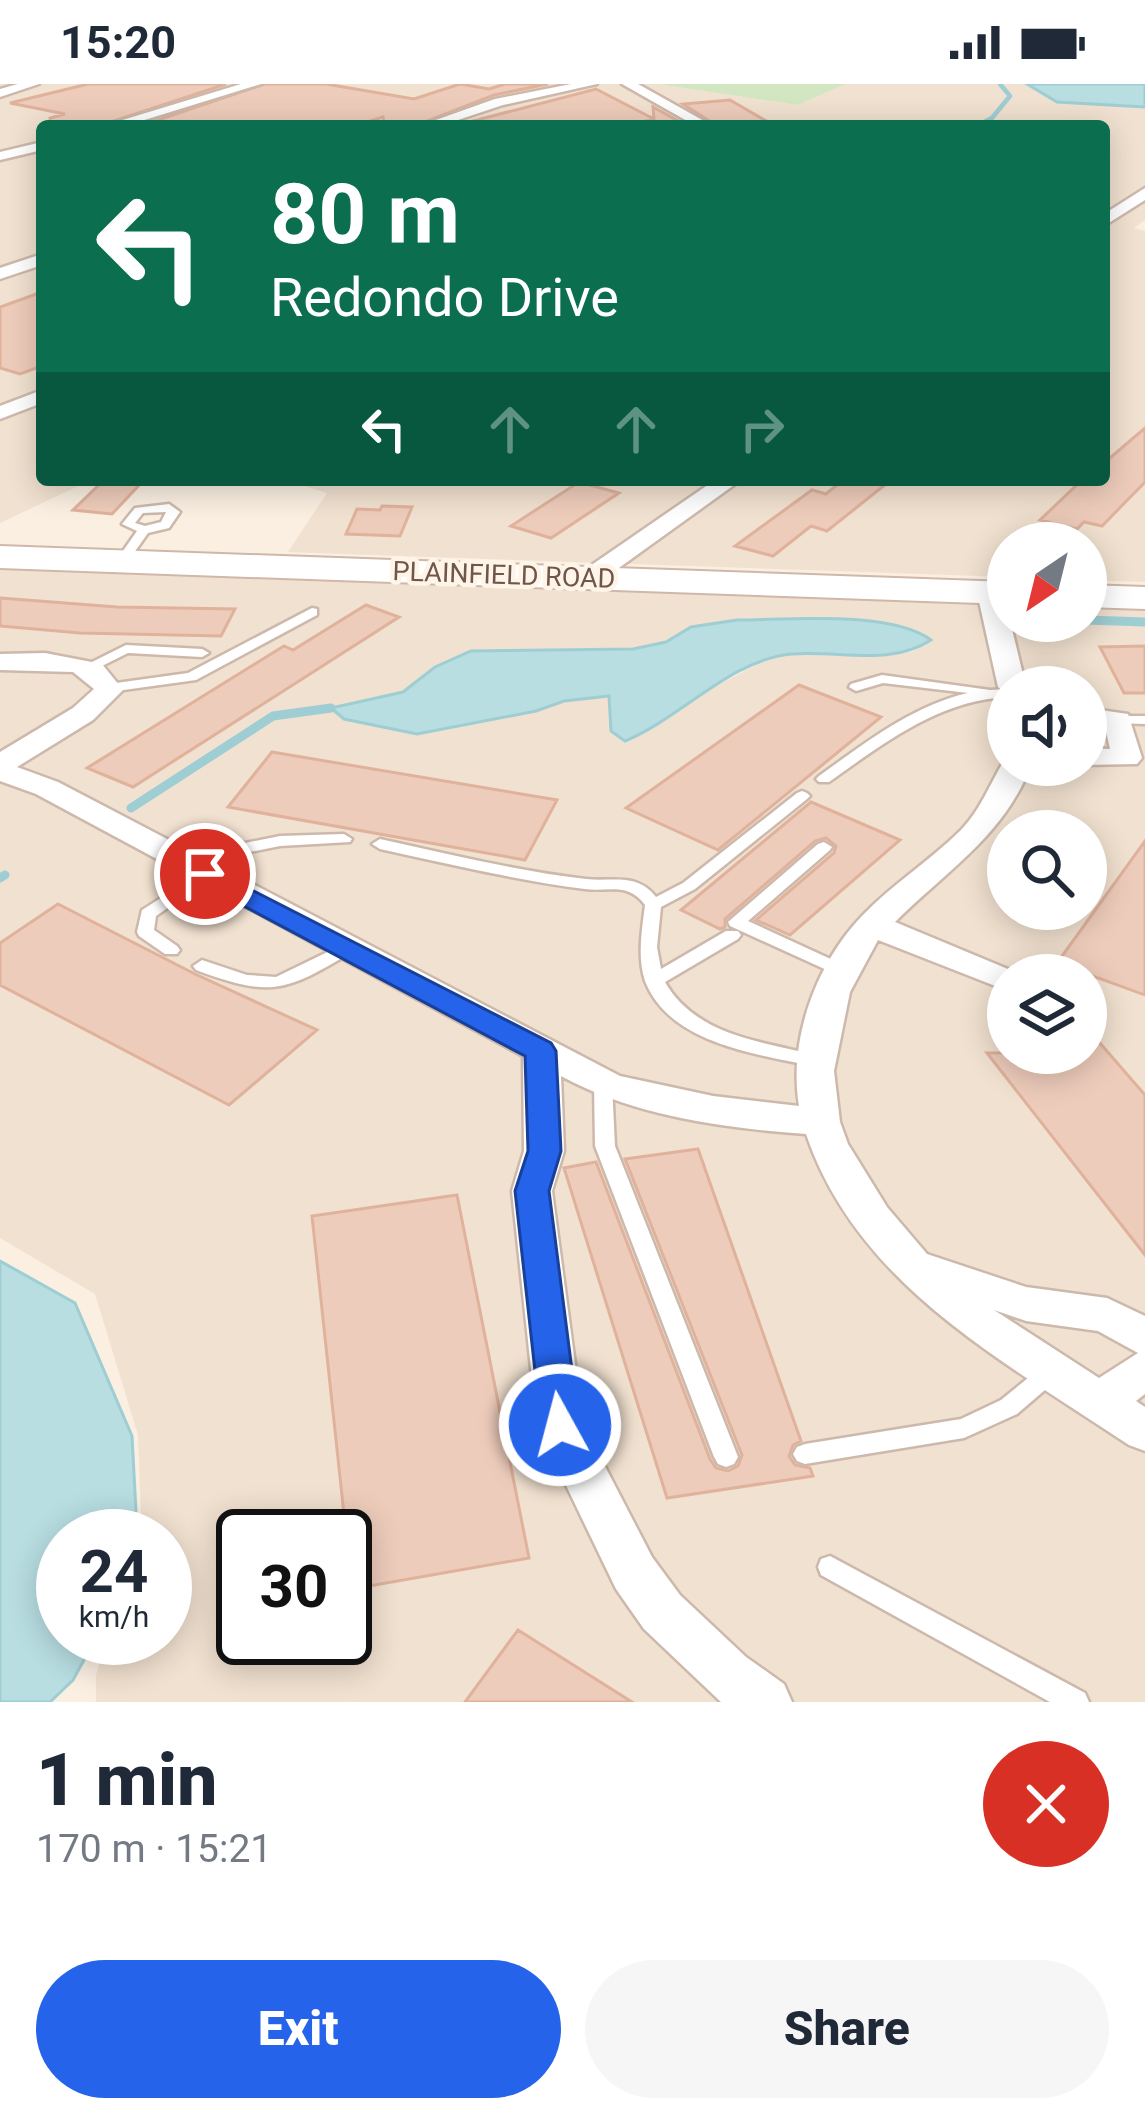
<!DOCTYPE html>
<html lang="en">
<head>
<meta charset="utf-8">
<style>
  :root { --surface:#fff; --page:#f6f6f7; --text:#1f2937; --muted:#747a83; --accent:#2563eb }
  body { margin:0; font-family:Roboto,sans-serif; background:var(--page); color:var(--text); height:100vh; display:flex; flex-direction:column; font-size:45px; white-space:nowrap }
  * { box-sizing:border-box; margin:0 }
  p { font-size:39px; color:var(--muted) }
  .icon { flex:none; width:66px; height:66px; fill:none; stroke:currentColor; stroke-width:2; stroke-linecap:round; stroke-linejoin:round }
  .map { position:relative; height:1618px; overflow:hidden }
  .drawer { display:flex; flex-direction:column; background:var(--surface); flex:1 }
  .drawer>* { flex:none }
  .guide { position:absolute; left:36px; top:36px; width:1074px; height:366px; border-radius:12px; box-shadow:0 6px 30px #0003; background:#0b6e4f; color:#fff; overflow:hidden }
  .needle { width:78px; rotate:215deg }
  .controls { position:absolute; left:987px; top:438px; display:grid; gap:24px }
  .controls a { display:grid; place-items:center; width:120px; height:120px; border-radius:50%; background:var(--surface); box-shadow:0 6px 30px #0003; font-size:60px }
  .speed { position:absolute; left:36px; top:1425px; display:flex; gap:24px; font-size:60px; font-weight:700; text-align:center }
  .speed>* { display:grid; place-content:center; width:156px; height:156px; border-radius:50%; background:var(--surface); box-shadow:0 6px 30px #0003; line-height:1 }
  .speed small { font-size:30px; font-weight:400 }
  .speed .limit { border:6px solid #111; border-radius:18px; background:#fff; color:#111 }
  .pin { position:absolute; display:grid; place-items:center; width:102px; height:102px; color:#fff; margin:-51px; border:6px solid #fff; border-radius:50%; box-shadow:0 3px 12px #0007 }
  .me { position:absolute; width:132px; margin:-66px; rotate:353deg; stroke-linejoin:round; filter:drop-shadow(0 0 9px #0008) }
  .turn { display:flex; align-items:center; gap:42px; height:252px; padding:0 36px; font-size:54px }
  .turn .icon { width:156px; height:156px; stroke-width:2.5 }
  .turn b { display:block; font-size:84px; line-height:102px }
  .lanes { display:flex; align-items:center; height:114px; padding:0 36px; background:#0003; justify-content:center; gap:60px; direction:ltr }
  .lanes .off { opacity:.35 }
  .round { display:grid; place-items:center; flex:none; width:126px; height:126px; border-radius:63px; background:var(--page) }
  .head { display:flex; align-items:center; justify-content:space-between; height:204px; padding:0 36px }
  h1 { font-size:72px; font-weight:800; line-height:90px }
  .cta { display:flex; gap:24px; margin-top:auto; padding:24px 36px }
  .cta a { flex:1; height:138px; border-radius:72px; background:var(--accent); color:#fff; font-size:48px; font-weight:800; line-height:138px; text-align:center }
  .cta a+a { background:var(--page); color:var(--text) }
  .status { display:flex; justify-content:space-between; align-items:center; height:84px; padding:0 60px; background:var(--surface); direction:ltr }
  .status svg { height:33px; fill:currentColor }
  .map>svg:first-child { display:block }
</style>
</head>
<body>
<div class="status"><b>15:20</b><svg viewBox="0 0 49 12"><path d="M0 12V9h3v3zM5 12V6h3v6zM10 12V3h3v9zM15 12V0h3v12zM26 1h20v11H26zM47 4h2v5h-2z"/></svg></div>
<div class="map">
<svg width="1145" height="1618" viewBox="0 0 1145 1618">
  <rect width="100%" height="100%" fill="#faefe1"/>
  <path fill="#f1e1d0" fill-rule="evenodd" d="M 0,0 L 657,0 L 798,21 L 846,0 L 1145,0 L 1145,136 L 1134,144 L 1145,147 L 1145,498 L 1086,496 L 1086,459 L 1008,459 L 1008,493 L 288,468 L 327,409 L 285,396 L 1104,396 L 1104,42 L 42,42 L 42,396 L 91,396 L 0,439 Z
    M 0,484 L 1008,521 L 1008,537 L 1086,537 L 1086,524 L 1145,526 L 1145,1618 L 96,1618 L 96,1591 L 107,1554 L 165,1554 L 165,1452 L 135,1452 L 141,1431 L 138,1351 L 95,1210 L 0,1154 ZM 737,536 L 856,537 L 931,556 L 912,568 L 792,570 L 763,577 L 713,604 L 611,647 L 610,612 L 595,611 L 418,650 L 344,635 L 345,621 L 403,608 L 471,567 L 633,565 L 666,558 L 691,543 ZM 1008,603 L 1086,603 L 1086,681 L 1008,681 ZM 1008,747 L 1086,747 L 1086,825 L 1008,825 ZM 1008,891 L 1086,891 L 1086,969 L 1008,969 ZM 243,1452 L 345,1452 L 345,1554 L 243,1554 Z"/>
  <path fill="#d2e7c1" d="M 657,0 L 846,0 L 798,21 Z"/>
  <path fill="#b8dee2" stroke="#9eced3" stroke-width="3" d="M 1027,0 L 1145,0 L 1145,23 L 1057,18 Z
    M 737,536 C 788,536 890,526 931,556 C 889,583 840,566 792,570 C 731,575 681,634 625,657 L 611,647 L 609,612 L 564,617 L 536,627 L 417,650 L 344,635 L 331,624 L 403,608 L 435,583 L 471,567 L 633,565 L 666,558 L 691,543 Z
    M 0,1177 L 75,1219 L 132,1352 L 136,1428 L 128,1452 L 63,1452 L 63,1554 L 96,1554 L 73,1596 L 50,1618 L 0,1618 Z"/>
  <g fill="none" stroke-linecap="round" stroke-linejoin="round">
    <path stroke="#9eced3" stroke-width="4.5" d="M 976,42 L 992,34 L 1010,12 L 1000,0"/>
    <path stroke="#9eced3" stroke-width="9" d="M 1086,536 L 1145,538
      M 131,724 L 273,632 L 331,624
      M 0,794 L 5,791"/>
  </g>
  <path fill="#ecb" stroke="#e0b29c" stroke-width="3" d="M 88,0 L 226,0 L 99,42 L 51,42 L 50,34 L 65,30 L 10,19 Z
    M 265,0 L 326,0 L 414,15 L 460,0 L 489,5 L 505,0 L 548,0 L 494,11 L 415,42 L 385,42 L 383,33 L 355,42 L 140,42 Z
    M 596,5 L 654,35 L 653,23 L 687,42 L 654,42 L 654,36 L 611,42 L 454,42 Z
    M 730,16 L 775,42 L 717,42 L 683,20 Z
    M 42,208 L 42,282 L 20,290 L 0,284 L 0,223 Z
    M 1145,344 L 1145,398 L 1102,442 L 1084,438 L 1077,445 L 1040,436 L 1082,396 L 1104,396 L 1104,379 Z
    M 104,396 L 144,396 L 112,430 L 73,426 Z
    M 843,396 L 891,396 L 827,447 L 811,442 L 773,472 L 735,462 L 812,406 L 826,410 Z
    M 579,398 L 619,409 L 551,454 L 511,442 Z
    M 382,422 L 412,423 L 400,452 L 346,450 L 357,425 L 380,426 Z
    M 0,514 L 117,523 L 235,525 L 221,552 L 80,549 L 0,542 Z
    M 366,521 L 399,533 L 133,703 L 87,684 L 284,562 L 293,566 Z
    M 1145,562 L 1145,609 L 1124,609 L 1100,563 Z
    M 799,601 L 881,633 L 718,766 L 626,724 Z
    M 272,668 L 557,716 L 525,776 L 228,723 Z
    M 811,718 L 900,756 L 790,851 L 756,836 L 834,769 L 836,762 L 826,754 L 815,757 L 725,835 L 725,843 L 720,845 L 681,826 Z
    M 1145,757 L 1145,911 L 1057,879 Z
    M 58,820 L 195,890 L 317,946 L 229,1021 L 0,901 L 0,859 Z
    M 1086,943 L 1145,1011 L 1145,1171 L 987,969 L 1086,969 Z
    M 698,1065 L 801,1357 L 793,1361 L 789,1372 L 795,1381 L 810,1384 L 813,1392 L 667,1414 L 564,1084 L 596,1078 L 710,1375 L 716,1384 L 728,1387 L 738,1382 L 742,1371 L 625,1075 Z
    M 457,1111 L 529,1474 L 352,1505 L 312,1132 Z
    M 518,1546 L 632,1618 L 465,1618 Z"/>
  <g fill="none" stroke-linecap="round" stroke-linejoin="round">
    <defs>
      <path id="service" d="M 169,420 L 180,428 L 169,444 L 148,449 L 126,480 L 118,480 L 116,477 L 137,447 L 122,440 L 135,424 ZM 166,428 L 161,438 L 145,442 L 135,439 L 143,429 Z
        M 312,524 L 317,525 L 317,531 L 196,596 L 109,608 L 102,604 L 109,600 L 188,589 Z
        M 126,561 L 202,565 L 209,569 L 202,573 L 128,569 L 92,587 L 87,588 L 80,584 Z
        M 882,591 L 990,606 L 1008,605 L 1008,613 C 939,616 884,659 829,698 L 819,698 L 816,695 L 819,692 C 865,659 912,622 968,609 L 883,599 L 856,607 L 849,603 L 851,600 Z
        M 1118,632 L 1145,632 L 1145,640 L 1113,639 L 1111,636 L 1113,633 Z
        M 802,707 L 807,709 L 810,712 L 807,715 L 695,805 L 661,823 L 657,863 L 661,885 L 726,847 L 738,847 L 741,851 L 738,855 L 665,898 C 697,954 767,958 824,973 L 826,977 L 824,981 L 817,983 C 759,970 670,961 645,897 C 637,873 642,845 645,821 C 628,798 609,808 585,805 C 516,796 448,780 380,765 L 372,760 L 380,755 C 449,770 517,787 586,795 C 612,798 637,788 656,813 L 683,799 L 797,709 Z
        M 344,750 L 352,755 L 350,758 L 280,762 L 180,782 L 172,777 L 180,772 L 280,752 Z
        M 824,758 L 832,763 L 830,766 L 748,837 L 848,883 L 851,887 L 842,893 L 730,842 L 728,838 L 818,760 Z
        M 205,786 L 211,788 L 213,791 L 211,794 L 156,832 L 154,846 L 177,862 L 180,866 L 177,870 L 165,870 L 139,852 L 137,848 L 142,826 Z
        M 346,859 L 355,864 L 352,868 C 285,908 271,914 196,886 L 193,882 L 202,876 L 247,891 L 276,893 Z
        M 603,994 L 610,995 L 612,1000 L 615,1062 L 738,1373 L 734,1380 L 726,1383 L 718,1380 L 714,1373 L 595,1062 L 594,1000 L 596,995 Z
        M 1052,1278 L 1060,1281 L 1063,1287 L 1060,1293 L 1017,1330 L 964,1354 L 805,1380 L 797,1377 L 793,1370 L 797,1363 L 805,1360 L 961,1335 L 1001,1316 L 1044,1281 Z
        M 830,1472 L 1085,1609 L 1089,1618 L 1050,1618 L 821,1491 L 818,1483 L 821,1475 Z"/>
      <path id="minor" d="M 18,0 L 39,0 L 0,13 L 0,5 Z
        M 241,0 L 261,0 L 125,42 L 103,42 Z
        M 571,0 L 597,0 L 503,21 L 440,42 L 419,42 L 495,15 Z
        M 622,0 L 638,0 L 713,42 L 696,42 Z
        M 42,58 L 42,66 L 0,76 L 0,68 Z
        M 1145,104 L 1145,116 L 1104,142 L 1104,130 Z
        M 42,170 L 42,181 L 0,195 L 0,184 Z
        M 42,306 L 42,319 L 0,335 L 0,322 Z
        M 715,396 L 741,396 L 598,499 L 580,499 L 576,494 L 580,489 Z
        M 990,500 L 1003,508 L 1026,603 L 1008,603 L 1008,610 L 998,603 L 977,508 Z
        M 45,569 L 102,580 L 123,606 L 93,636 L 17,683 L 58,698 L 620,992 L 713,1012 L 799,1022 C 788,956 816,880 862,832 C 892,800 930,777 961,746 C 982,724 990,699 1005,675 L 1008,681 L 1031,681 C 1004,752 947,786 895,838 L 1022,891 L 1008,891 L 1008,907 L 878,856 L 850,908 L 834,987 L 840,1038 L 848,1060 L 887,1123 L 927,1170 L 1026,1203 L 1107,1214 L 1145,1232 L 1145,1310 L 1136,1317 L 1145,1323 L 1145,1367 L 1129,1361 C 1004,1277 858,1202 806,1050 C 723,1044 634,1032 561,992 L 564,1067 L 552,1107 L 583,1340 L 652,1473 L 680,1511 L 746,1573 L 784,1600 L 792,1618 L 721,1618 L 644,1545 L 616,1505 L 537,1341 L 512,1107 L 524,1067 L 523,972 L 36,710 L 0,697 L 0,668 L 73,624 L 94,605 L 73,588 L 0,586 L 0,570 ZM 994,1226 L 1026,1237 L 1098,1247 L 1138,1269 L 1099,1294 Z
        M 1086,624 L 1128,630 L 1142,674 L 1137,680 L 1082,681 L 1086,664 L 1110,665 L 1105,643 L 1086,642 Z"/>
      <path id="secondary" d="M 0,462 L 1008,498 L 1008,520 L 0,484 Z
        M 1086,501 L 1145,503 L 1145,525 L 1086,523 Z"/>
    </defs>
    <use href="#service" stroke="#cdb9ac" stroke-width="5"/>
    <use href="#minor" stroke="#cdb9ac" stroke-width="5"/>
    <use href="#secondary" stroke="#cfb8a9" stroke-width="4"/>
    <use href="#service" fill="#fff" fill-rule="evenodd"/>
    <use href="#minor" fill="#fff" fill-rule="evenodd"/>
    <use href="#secondary" fill="#fff" fill-rule="evenodd"/>
  </g>
  <path fill="#2563eb" stroke="#184099" stroke-width="3" d="M 205,782 L 551,959 L 556,967 L 561,1067 L 549,1107 L 579,1341 L 573,1352 L 560,1357 L 546,1352 L 541,1341 L 515,1107 L 528,1067 L 525,972 L 195,796 L 191,790 Z"/>
  <g text-anchor="middle" dominant-baseline="central" stroke-width="9" stroke-linejoin="round" paint-order="stroke">
    <g font-size="27" fill="#70554a" stroke="#fef4e7">
      <text transform="translate(504 491) rotate(2)">PLAINFIELD ROAD</text>
    </g>
  </g>
</svg>
<div class="controls">
<a><svg class="needle" viewBox="-14 -14 28 28"><path d="M0-13l5 13h-10z" fill="#e53935"/><path d="M0 13l5-13h-10z" fill="#747a83"/></svg></a>
<a><svg class="icon" aria-label="sound" viewBox="0 0 24 24"><path d="M4 9h4l5-4v14l-5-4H4zM17 9q2 3 0 6"/></svg></a>
<a><svg class="icon" aria-label="search" viewBox="0 0 24 24"><circle cx="10" cy="10" r="6"/><path d="M15 15l6 6"/></svg></a>
<a><svg class="icon" aria-label="layers" viewBox="0 0 24 24"><path d="M12 4l9 5-9 5-9-5zM3 14l9 5 9-5"/></svg></a>
</div>
<div class="speed"><div>24<small>km/h</small></div><div class="limit">30</div></div>
<div class="pin" style="left:205px;top:790px;background:#d93025"><svg class="icon" aria-label="arrive" viewBox="0 0 24 24"><path d="M6 21V4h12l-3 4 3 4H6"/></svg></div>
<svg class="me" style="left:560px;top:1341px" viewBox="-20 -20 40 40"><circle r="17" fill="#2563eb" stroke="#fff" stroke-width="3"/><path d="M0-11L8 9 0 5-8 9z" fill="#fff"/></svg>
<div class="guide">
<div class="turn"><svg class="icon" aria-label="left" viewBox="0 0 24 24"><path d="M17 20v-9H6M10 6l-5 5 5 5"/></svg><div><b>80 m</b>Redondo Drive</div></div>
<div class="lanes"><svg class="icon" aria-label="left" viewBox="0 0 24 24"><path d="M17 20v-9H6M10 6l-5 5 5 5"/></svg><svg class="icon off" aria-label="ahead" viewBox="0 0 24 24"><path d="M12 20V5M6 11l6-6 6 6"/></svg><svg class="icon off" aria-label="ahead" viewBox="0 0 24 24"><path d="M12 20V5M6 11l6-6 6 6"/></svg><svg class="icon off" aria-label="right" viewBox="0 0 24 24"><path d="M7 20v-9h11M14 6l5 5-5 5"/></svg></div>
</div>
</div>
<section class="drawer">
<div class="head"><div><h1>1 min</h1><p>170 m · 15:21</p></div><a class="round" style="background:#d93025;color:#fff"><svg class="icon" aria-label="close" viewBox="0 0 24 24"><path d="M6 6l12 12M18 6L6 18"/></svg></a></div>
<div class="cta"><a>Exit</a><a>Share</a></div>
</section>
</body>
</html>
